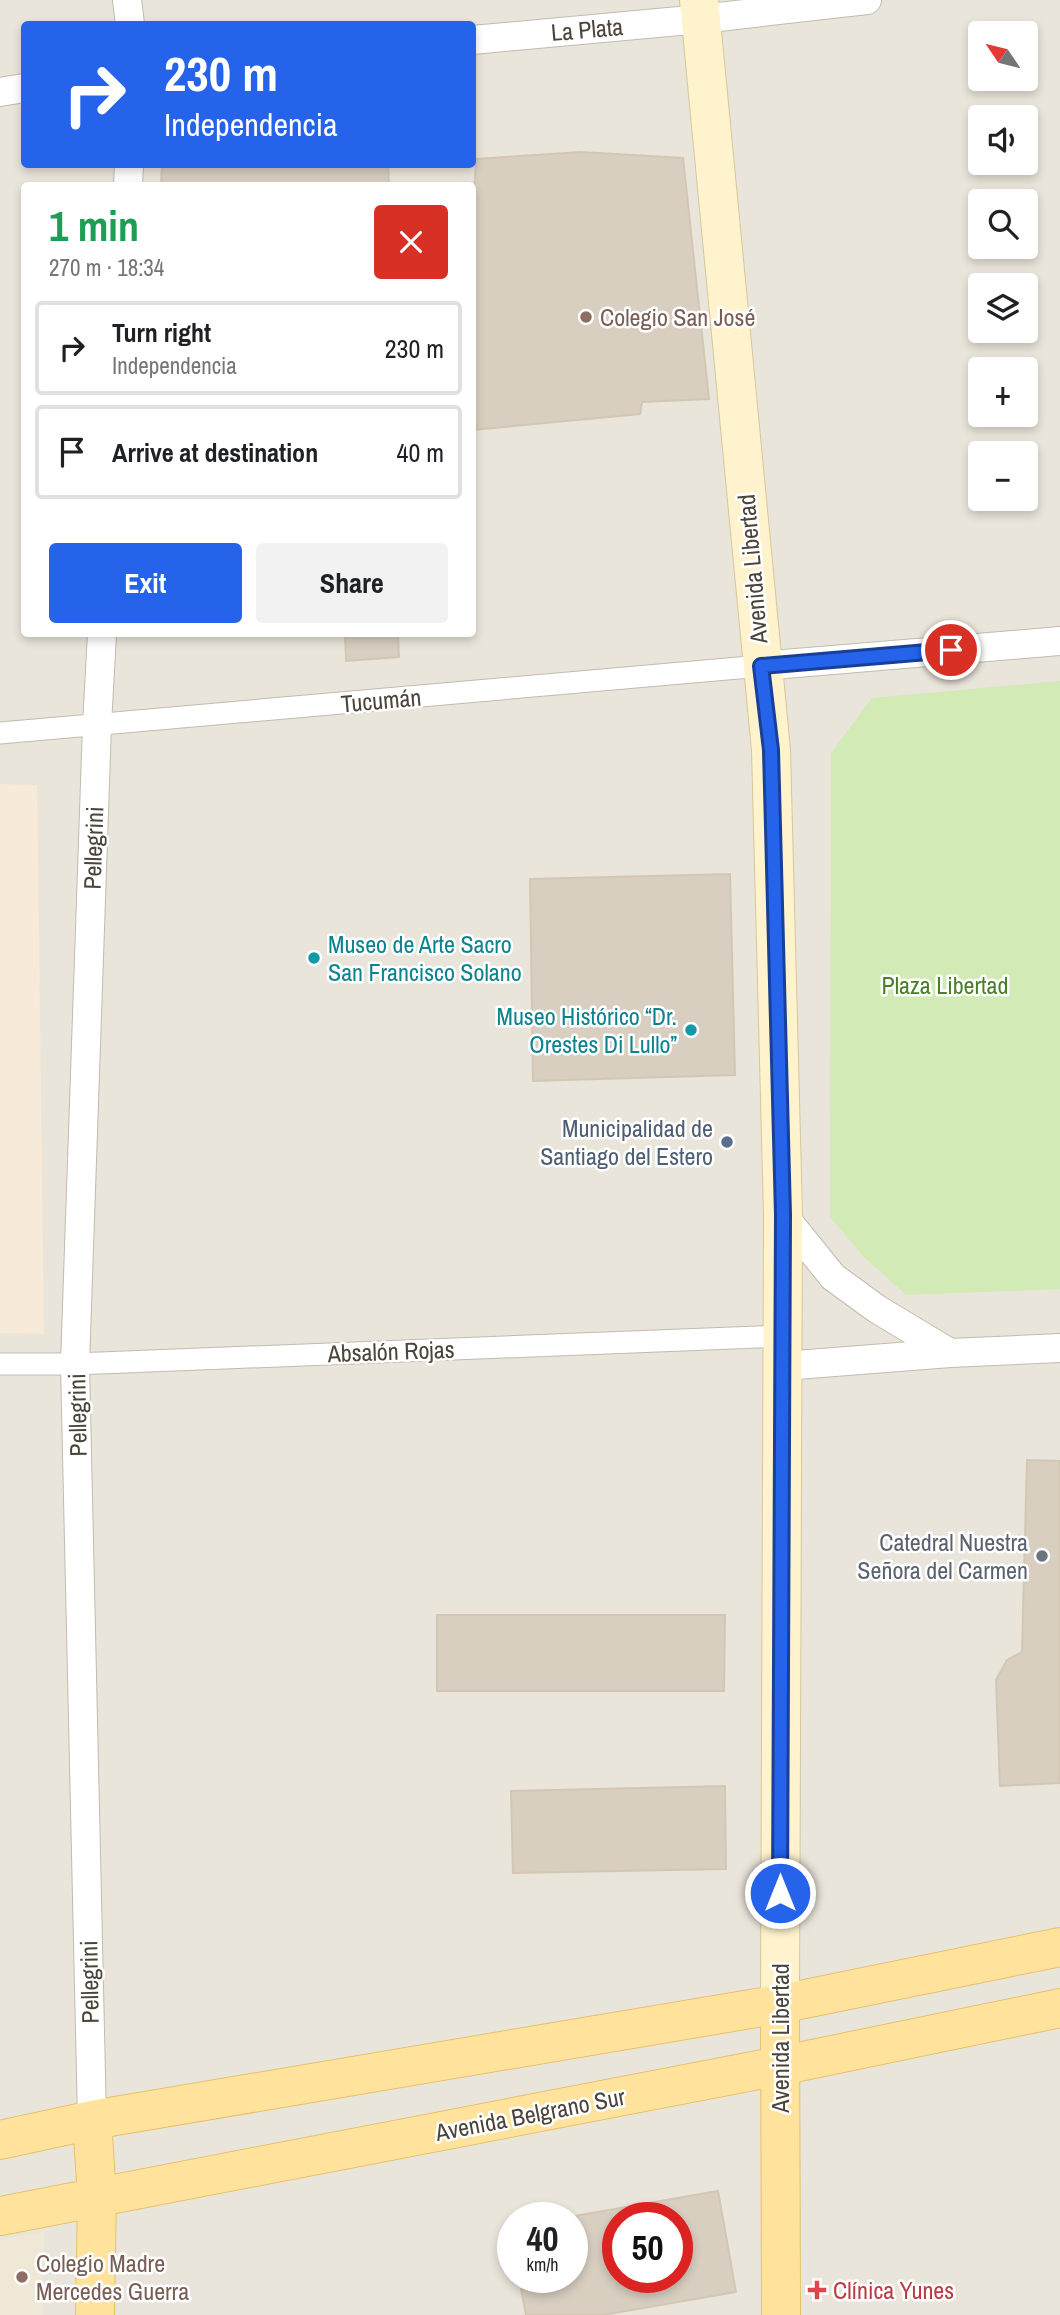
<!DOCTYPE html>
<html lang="en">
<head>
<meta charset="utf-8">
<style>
  :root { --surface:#fff; --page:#f2f2f2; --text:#202124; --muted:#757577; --line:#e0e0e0; --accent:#2563eb }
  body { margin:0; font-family:"Archivo Narrow",sans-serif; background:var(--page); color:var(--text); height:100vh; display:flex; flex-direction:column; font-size:26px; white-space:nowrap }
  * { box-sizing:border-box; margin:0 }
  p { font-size:23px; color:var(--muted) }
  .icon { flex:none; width:38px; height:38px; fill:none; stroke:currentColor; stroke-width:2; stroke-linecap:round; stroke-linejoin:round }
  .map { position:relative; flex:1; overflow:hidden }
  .side { position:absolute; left:21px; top:182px; width:455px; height:455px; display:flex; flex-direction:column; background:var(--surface); border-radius:7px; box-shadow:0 4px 10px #0003 }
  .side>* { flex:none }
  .top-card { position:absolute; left:21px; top:21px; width:455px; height:147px; border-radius:7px; box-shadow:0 4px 10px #0003; background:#2563eb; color:#fff; overflow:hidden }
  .needle { width:46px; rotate:305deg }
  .controls { position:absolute; left:968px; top:21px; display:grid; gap:14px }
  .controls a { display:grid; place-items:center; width:70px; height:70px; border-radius:7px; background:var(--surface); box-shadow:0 4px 10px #0003; font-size:35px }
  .speed { position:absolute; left:497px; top:2202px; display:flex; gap:14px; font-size:35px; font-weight:700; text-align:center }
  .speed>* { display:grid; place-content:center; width:91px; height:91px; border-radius:50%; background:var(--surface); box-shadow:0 4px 10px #0003; line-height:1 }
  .speed small { font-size:18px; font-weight:400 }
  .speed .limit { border:10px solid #d22; background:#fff; color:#111 }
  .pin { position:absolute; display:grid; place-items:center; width:60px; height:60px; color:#fff; margin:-30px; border:4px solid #fff; border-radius:50%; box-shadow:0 2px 7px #0007 }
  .me { position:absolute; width:77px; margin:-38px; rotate:0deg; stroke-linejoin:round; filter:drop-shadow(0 0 5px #0008) }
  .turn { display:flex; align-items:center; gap:24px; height:147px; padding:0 28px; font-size:32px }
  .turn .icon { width:91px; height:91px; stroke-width:2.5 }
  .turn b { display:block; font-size:49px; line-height:60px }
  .round { display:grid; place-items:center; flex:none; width:74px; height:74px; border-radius:7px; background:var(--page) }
  .head { display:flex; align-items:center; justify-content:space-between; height:119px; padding:0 28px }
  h1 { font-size:42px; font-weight:700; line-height:52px; color:#1e9e55 }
  .primary-button { display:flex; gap:14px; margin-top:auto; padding:14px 28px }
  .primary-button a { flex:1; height:80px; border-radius:7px; background:var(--accent); color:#fff; font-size:28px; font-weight:700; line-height:80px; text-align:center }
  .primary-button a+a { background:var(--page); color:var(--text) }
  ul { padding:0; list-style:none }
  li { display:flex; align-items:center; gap:21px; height:94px; margin:0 14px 10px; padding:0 14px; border:4px solid var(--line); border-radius:7px }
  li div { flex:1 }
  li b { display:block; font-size:26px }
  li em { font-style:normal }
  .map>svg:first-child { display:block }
</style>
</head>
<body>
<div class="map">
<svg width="1060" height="2315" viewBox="0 0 1060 2315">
  <rect width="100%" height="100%" fill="#f6f3ec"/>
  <path fill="#eae5da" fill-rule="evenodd" d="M 0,0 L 1060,0 L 1060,2315 L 0,2315 ZM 24,24 L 472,24 L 472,164 L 24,164 ZM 980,33 L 1026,33 L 1026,79 L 980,79 ZM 980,117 L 1026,117 L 1026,163 L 980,163 ZM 24,186 L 472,186 L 472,634 L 24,634 ZM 980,201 L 1026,201 L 1026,247 L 980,247 ZM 980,285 L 1026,285 L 1026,331 L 980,331 ZM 980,369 L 1026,369 L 1026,415 L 980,415 ZM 980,453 L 1026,453 L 1026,499 L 980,499 ZM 513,2217 L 572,2217 L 572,2277 L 513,2277 ZM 618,2217 L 677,2217 L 677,2277 L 618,2277 Z"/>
  <path fill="#f7ead8" d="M 0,784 L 37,785 L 44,1334 L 0,1333 Z"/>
  <path fill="#efe8d6" d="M 44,2231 L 43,2315 L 0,2315 L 0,2240 Z"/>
  <path fill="#d2eab5" d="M 1060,681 L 1060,1289 L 906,1295 L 863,1256 L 830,1217 L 831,753 L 872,698 Z"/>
  <path fill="#d8cfc1" stroke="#d3c7b4" stroke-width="2" fill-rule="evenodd" d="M 581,152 L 683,158 L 709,399 L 642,402 L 640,414 L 472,430 L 472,236 L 476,159 Z
    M 162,164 L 388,164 L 389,186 L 161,186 Z
    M 345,634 L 398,634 L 399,657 L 346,661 Z
    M 730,874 L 735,1075 L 533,1081 L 530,879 Z
    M 1027,1460 L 1060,1461 L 1060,1783 L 1000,1786 L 996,1680 L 1007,1660 L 1022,1652 Z
    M 437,1615 L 725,1615 L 724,1691 L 437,1691 Z
    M 725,1786 L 726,1869 L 513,1873 L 511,1791 Z
    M 718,2191 L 736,2292 L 603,2315 L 526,2315 L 521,2289 L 545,2284 L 543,2277 L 572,2277 L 572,2217 L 569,2217 ZM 618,2217 L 677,2217 L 677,2277 L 618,2277 Z"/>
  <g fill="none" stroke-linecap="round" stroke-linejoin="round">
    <defs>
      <path id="pedestrian" d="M 0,733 L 761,666
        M 0,1364 L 75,1364 L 783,1336"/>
      <path id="minor" d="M 127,0 L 130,24
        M 472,40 L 701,19 L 867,0
        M 0,92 L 24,88
        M 128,186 L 129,164
        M 761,666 L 1060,641
        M 783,1215 L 833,1277 L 877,1309 L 950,1353
        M 783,1366 L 950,1353 L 1060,1348
        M 92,2120 L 75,1364 L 97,725 L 102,634"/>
      <path id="secondary" d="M 699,0 L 771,750 L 783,1215 L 780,2004"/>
      <path id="primary" d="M 780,2004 L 781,2315
        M 92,2120 L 97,2197 L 95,2315
        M 0,2140 L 92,2120 L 780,2004 L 1060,1947
        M 0,2216 L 779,2066 L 1060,2008"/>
    </defs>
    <use href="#pedestrian" stroke="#c2bbae" stroke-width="23"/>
    <use href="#minor" stroke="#c2bbae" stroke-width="30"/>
    <use href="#secondary" stroke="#d6c79b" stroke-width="40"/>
    <use href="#primary" stroke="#e6c16a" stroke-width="40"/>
    <use href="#pedestrian" stroke="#fff" stroke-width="21"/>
    <use href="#minor" stroke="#fff" stroke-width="28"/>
    <use href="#secondary" stroke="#fff3cd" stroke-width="38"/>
    <use href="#primary" stroke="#ffe39c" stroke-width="38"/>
  </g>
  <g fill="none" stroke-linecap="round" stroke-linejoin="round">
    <defs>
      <path id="route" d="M 780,1893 L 783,1215 L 771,750 L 761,666 L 951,650"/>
    </defs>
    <use href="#route" stroke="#184099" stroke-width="18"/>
    <use href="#route" stroke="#2563eb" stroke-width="12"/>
  </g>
  <g fill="#8d6e63" stroke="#fff" stroke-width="2.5">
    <circle cx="586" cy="317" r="7"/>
    <circle cx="22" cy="2277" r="7"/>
  </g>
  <g fill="#0f9aa8" stroke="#fff" stroke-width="2.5">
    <circle cx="314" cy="958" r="7"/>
    <circle cx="691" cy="1030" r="7"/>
  </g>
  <circle fill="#5c6f8a" stroke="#fff" stroke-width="2.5" cx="727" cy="1142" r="7"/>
  <circle fill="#6b7280" stroke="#fff" stroke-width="2.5" cx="1042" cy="1556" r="7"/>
  <path fill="#e0444e" stroke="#fff" stroke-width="2.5" d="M813.5 2279.5h7v7h7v7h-7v7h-7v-7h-7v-7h7z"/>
  <g text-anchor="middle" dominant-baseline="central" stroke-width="5" stroke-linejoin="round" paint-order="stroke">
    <g font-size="24" fill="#4b4439" stroke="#fff">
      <text transform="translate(587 29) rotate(-5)">La Plata</text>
      <text transform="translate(752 569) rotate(-95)">Avenida Libertad</text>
      <text transform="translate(381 700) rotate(-5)">Tucumán</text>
      <text transform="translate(93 848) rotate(-88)">Pellegrini</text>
      <text transform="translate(391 1351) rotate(-2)">Absalón Rojas</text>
      <text transform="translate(77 1415) rotate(-91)">Pellegrini</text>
      <text transform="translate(89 1982) rotate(-91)">Pellegrini</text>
      <text transform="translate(780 2038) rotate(-90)">Avenida Libertad</text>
      <text transform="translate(530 2114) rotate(-11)">Avenida Belgrano Sur</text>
    </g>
    <g font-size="24" fill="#785e54" stroke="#fff" text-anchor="start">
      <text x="600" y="317">Colegio San José</text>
      <text x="36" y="2263">Colegio Madre<tspan x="36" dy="28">Mercedes Guerra</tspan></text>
    </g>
    <g font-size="24" fill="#0d838f" stroke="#fff" text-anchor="start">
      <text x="328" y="944">Museo de Arte Sacro<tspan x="328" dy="28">San Francisco Solano</tspan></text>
      <text x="677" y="1016" text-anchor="end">Museo Histórico “Dr.<tspan x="677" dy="28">Orestes Di Lullo”</tspan></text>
    </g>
    <g font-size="24" fill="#4a7f2a" stroke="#fff">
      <text x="945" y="985">Plaza Libertad</text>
    </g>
    <g font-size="24" fill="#4e5e75" stroke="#fff" text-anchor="end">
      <text x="713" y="1128">Municipalidad de<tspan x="713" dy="28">Santiago del Estero</tspan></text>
    </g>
    <g font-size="24" fill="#5b616d" stroke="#fff" text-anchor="end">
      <text x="1028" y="1542">Catedral Nuestra<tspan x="1028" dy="28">Señora del Carmen</tspan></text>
    </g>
    <g font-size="24" fill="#be3a42" stroke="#fff" text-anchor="start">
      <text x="833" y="2290">Clínica Yunes</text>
    </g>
  </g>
</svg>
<div class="controls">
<a><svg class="needle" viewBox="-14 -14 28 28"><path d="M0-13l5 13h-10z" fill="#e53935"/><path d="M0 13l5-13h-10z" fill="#757577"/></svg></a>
<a><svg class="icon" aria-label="sound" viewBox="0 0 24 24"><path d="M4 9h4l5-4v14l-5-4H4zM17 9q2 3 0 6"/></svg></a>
<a><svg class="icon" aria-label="search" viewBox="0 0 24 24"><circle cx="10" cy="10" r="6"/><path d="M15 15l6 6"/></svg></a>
<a><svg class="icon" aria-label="layers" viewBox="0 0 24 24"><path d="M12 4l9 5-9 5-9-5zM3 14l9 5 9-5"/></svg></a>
<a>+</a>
<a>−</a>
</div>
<div class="speed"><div>40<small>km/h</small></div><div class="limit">50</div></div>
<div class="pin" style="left:951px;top:650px;background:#d93025"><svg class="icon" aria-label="arrive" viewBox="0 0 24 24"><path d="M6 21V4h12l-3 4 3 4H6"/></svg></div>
<svg class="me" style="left:780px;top:1893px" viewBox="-20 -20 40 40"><circle r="17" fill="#2563eb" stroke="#fff" stroke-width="3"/><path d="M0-11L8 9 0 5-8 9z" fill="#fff"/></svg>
<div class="top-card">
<div class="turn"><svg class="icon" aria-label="right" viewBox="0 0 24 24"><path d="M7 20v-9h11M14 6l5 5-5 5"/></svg><div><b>230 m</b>Independencia</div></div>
</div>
<section class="side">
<div class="head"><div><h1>1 min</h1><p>270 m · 18:34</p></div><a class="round" style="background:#d93025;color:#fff"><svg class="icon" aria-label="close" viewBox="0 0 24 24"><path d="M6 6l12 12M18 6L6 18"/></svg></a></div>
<ul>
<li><svg class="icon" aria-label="right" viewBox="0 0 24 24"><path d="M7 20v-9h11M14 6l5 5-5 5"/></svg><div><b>Turn right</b><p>Independencia</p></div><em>230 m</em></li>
<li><svg class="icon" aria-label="arrive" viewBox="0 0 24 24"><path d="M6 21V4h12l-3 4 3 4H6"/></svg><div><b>Arrive at destination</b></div><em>40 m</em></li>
</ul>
<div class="primary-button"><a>Exit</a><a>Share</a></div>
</section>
</div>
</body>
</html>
